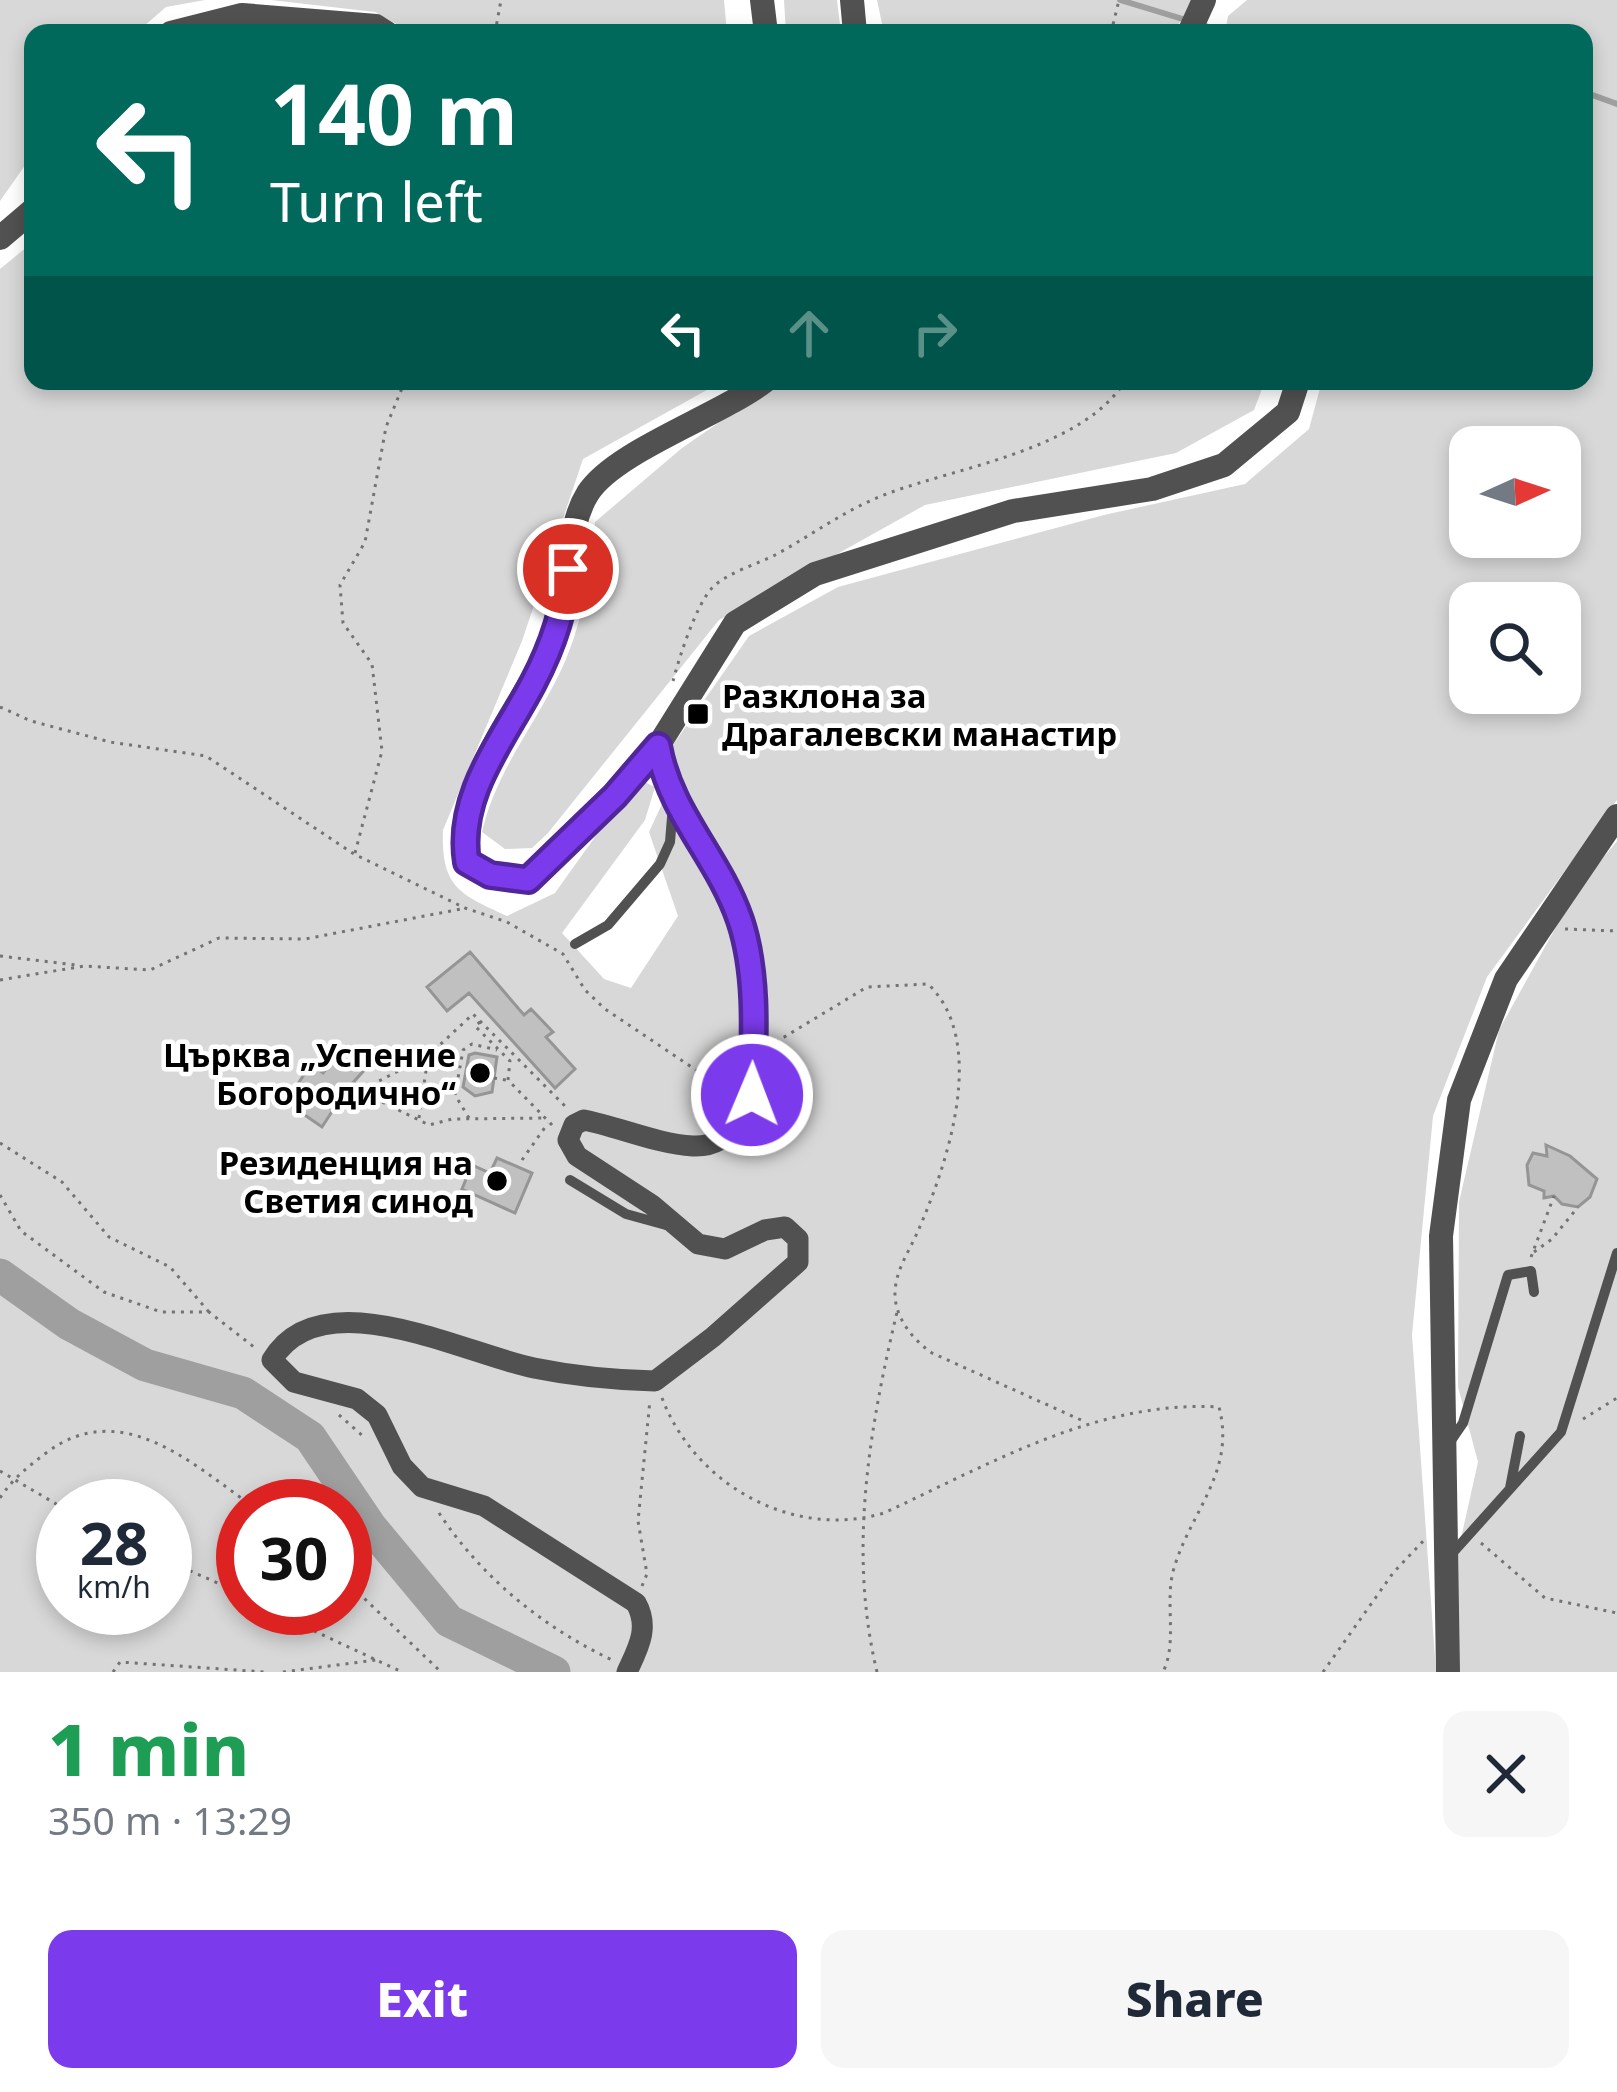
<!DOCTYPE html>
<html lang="en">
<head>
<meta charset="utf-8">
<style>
  :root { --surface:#fff; --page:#f6f6f7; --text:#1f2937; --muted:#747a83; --accent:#7c3aed }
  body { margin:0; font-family:"Noto Sans",sans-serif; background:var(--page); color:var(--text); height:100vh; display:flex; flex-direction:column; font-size:45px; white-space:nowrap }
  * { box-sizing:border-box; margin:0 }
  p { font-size:39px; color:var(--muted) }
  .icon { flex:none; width:66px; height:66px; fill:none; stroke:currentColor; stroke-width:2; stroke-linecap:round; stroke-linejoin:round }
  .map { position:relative; height:1672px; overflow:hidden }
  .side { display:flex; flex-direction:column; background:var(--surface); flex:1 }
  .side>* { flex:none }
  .top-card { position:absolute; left:24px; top:24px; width:1569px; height:366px; border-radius:24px; box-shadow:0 6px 18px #0003; background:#00695c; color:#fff; overflow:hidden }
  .needle { width:78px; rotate:87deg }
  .fabs { position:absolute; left:1449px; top:426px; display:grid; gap:24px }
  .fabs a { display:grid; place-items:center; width:132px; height:132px; border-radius:24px; background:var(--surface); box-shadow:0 6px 18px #0003; font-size:60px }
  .speed { position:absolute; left:36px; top:1479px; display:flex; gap:24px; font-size:60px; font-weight:700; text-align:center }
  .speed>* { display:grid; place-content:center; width:156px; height:156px; border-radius:50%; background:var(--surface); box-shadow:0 6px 18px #0003; line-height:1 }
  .speed small { font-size:30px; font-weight:400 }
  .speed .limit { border:18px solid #d22; background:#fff; color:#111 }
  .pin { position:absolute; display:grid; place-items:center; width:102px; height:102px; color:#fff; margin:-51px; border:6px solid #fff; border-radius:50%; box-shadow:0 3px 12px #0007 }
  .me { position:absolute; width:132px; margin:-66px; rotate:1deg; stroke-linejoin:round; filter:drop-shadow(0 0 9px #0008) }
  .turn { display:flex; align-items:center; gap:42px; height:252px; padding:0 48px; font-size:54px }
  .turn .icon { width:156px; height:156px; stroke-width:2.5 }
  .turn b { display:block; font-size:84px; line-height:102px }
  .lanes { display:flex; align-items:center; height:114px; padding:0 48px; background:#0003; justify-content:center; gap:60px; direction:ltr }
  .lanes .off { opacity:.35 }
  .round { display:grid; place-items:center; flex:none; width:126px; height:126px; border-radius:24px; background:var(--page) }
  .summary { display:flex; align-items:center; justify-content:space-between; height:204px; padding:0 48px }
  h1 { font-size:72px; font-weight:800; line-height:90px; color:#1e9e55 }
  .primary-button { display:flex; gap:24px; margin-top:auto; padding:24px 48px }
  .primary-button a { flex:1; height:138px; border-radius:24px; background:var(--accent); color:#fff; font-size:48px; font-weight:800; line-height:138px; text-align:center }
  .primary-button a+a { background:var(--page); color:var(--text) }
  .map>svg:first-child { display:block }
</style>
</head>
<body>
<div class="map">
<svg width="1617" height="1672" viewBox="0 0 1617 1672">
  <rect width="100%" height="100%" fill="#fff"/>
  <path fill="#d8d8d8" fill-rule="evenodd" d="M 0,0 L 205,0 L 166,7 L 136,33 L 33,33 L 33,154 L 0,201 Z
    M 271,0 L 724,0 L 727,33 L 412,33 L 375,12 Z
    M 784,0 L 837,0 L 841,33 L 786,33 Z
    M 877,0 L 1194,0 L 1173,33 L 884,33 Z
    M 1247,0 L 1617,0 L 1617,800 L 1487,977 L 1433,1116 L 1412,1335 L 1436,1672 L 0,1672 L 0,269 L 33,242 L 33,381 L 723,381 L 583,459 L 522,641 L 443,830 C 441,887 459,894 507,916 L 555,893 L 637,778 L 655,787 L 645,820 L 562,933 L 604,979 L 631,988 L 678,916 L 649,832 L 675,776 L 673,745 L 749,636 L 838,587 L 1104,515 L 1245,484 L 1309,429 L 1322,381 L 1584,381 L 1584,33 L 1225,33 L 1228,16 ZM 1470,447 L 1560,447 L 1560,537 L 1470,537 ZM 1470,603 L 1560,603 L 1560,693 L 1470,693 ZM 63,1506 L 165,1506 L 165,1608 L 63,1608 ZM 243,1506 L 345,1506 L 345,1608 L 243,1608 Z
    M 779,381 L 1265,381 L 1254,410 L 1176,453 L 925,505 L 719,620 L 548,833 L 532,848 L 505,849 L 482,832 C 496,770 537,723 563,666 C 584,619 590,573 595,522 L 682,448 Z
    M 1617,841 L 1617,1672 L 1459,1672 L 1455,1565 L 1478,1462 L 1458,1387 L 1459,1202 L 1499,1030 L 1576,891 Z"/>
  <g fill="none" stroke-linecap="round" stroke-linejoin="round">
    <path stroke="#9f9f9f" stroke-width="6" d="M 1120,0 L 1186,20
      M 1198,24 L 1229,33
      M 1584,92 L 1617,104"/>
    <path stroke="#9f9f9f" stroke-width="33" d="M 0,1275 L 69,1324 L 145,1365 L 243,1393 L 310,1437 L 370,1526 L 449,1621 L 554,1672"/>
  </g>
  <path fill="#c0c0c0" stroke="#959595" stroke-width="3" d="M 470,952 L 524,1015 L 531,1009 L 553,1032 L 546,1037 L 575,1069 L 555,1088 L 469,993 L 447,1011 L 427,987 Z
    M 346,1046 L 368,1066 L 330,1108 L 333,1110 L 322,1127 L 286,1102 L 311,1064 L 323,1073 Z
    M 475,1053 L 497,1057 L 492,1092 L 475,1096 L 463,1087 L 469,1055 Z
    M 1546,1145 L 1570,1156 L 1597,1179 L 1590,1197 L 1578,1207 L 1562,1204 L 1554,1196 L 1544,1198 L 1544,1191 L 1529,1185 L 1527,1165 L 1533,1153 L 1547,1156 Z
    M 497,1158 L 532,1173 L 515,1213 L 462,1189 L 472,1165 L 490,1173 Z"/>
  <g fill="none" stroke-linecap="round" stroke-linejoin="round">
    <path stroke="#737373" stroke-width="3" stroke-dasharray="3 6" stroke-linecap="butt" d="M 495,33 L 501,0
      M 1111,33 L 1119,0
      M 673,681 C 679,658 696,605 712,588 C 726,573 758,564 777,554 C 815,533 848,508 889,493 C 959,467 1083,449 1125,381
      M 0,707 L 31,721 L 110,742 L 206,756 L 354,854 L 465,908 L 507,922 L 563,954 L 585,990 L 605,1009 L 726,1090
      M 355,853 L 382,751 L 372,664 L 343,623 L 340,585 L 365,542 L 386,427 L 405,381
      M 1565,929 L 1617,931
      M 0,956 L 76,965
      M 0,980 L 84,966 L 150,970 L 219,938 L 305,939 L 461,909
      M 480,1022 L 475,1026 L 510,1061 L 508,1080 L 554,1127
      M 776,1042 L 867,987 L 928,984 C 989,1042 947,1165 918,1231 C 909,1252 896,1269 895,1292 C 894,1317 913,1340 932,1353 L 1081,1420
      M 494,1078 L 506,1080
      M 326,1084 L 348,1099 L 368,1095 L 429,1125 L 452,1119 L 546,1118
      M 368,1095 L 379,1081 L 429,1055 L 473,1014 L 566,1107
      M 419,1118 L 428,1057
      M 469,1118 L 455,1095 L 463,1050 L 472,1044 L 497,1050
      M 0,1143 L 62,1182 L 109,1237 L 170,1267 L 209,1312
      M 522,1160 L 548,1123
      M 0,1195 L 21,1231 L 104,1292 L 161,1312 L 209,1312 L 254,1347
      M 1534,1252 L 1552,1239 L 1578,1207
      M 1531,1257 L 1554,1196
      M 662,1398 C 695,1485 793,1540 884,1513 C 990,1464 1098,1400 1219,1407 C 1236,1471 1191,1511 1174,1568 C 1164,1601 1178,1642 1163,1672
      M 339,1415 L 363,1436
      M 1583,1419 L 1617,1398
      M 0,1471 L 63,1508
      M 0,1498 C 13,1478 28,1467 46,1453 C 120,1397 191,1462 252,1506
      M 439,1513 C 482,1578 543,1627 612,1660
      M 1481,1543 L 1545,1598 L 1617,1613
      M 165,1560 L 243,1594
      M 345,1580 L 441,1672
      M 642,1586 L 647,1574 L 638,1521 L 650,1400
      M 265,1608 L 402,1672
      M 113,1672 L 120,1662 L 265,1672
      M 283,1672 L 376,1660
      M 877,1672 C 848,1552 869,1430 897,1312
      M 1323,1672 L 1393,1573 L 1426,1538"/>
    <path stroke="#515151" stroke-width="10" d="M 575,944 L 608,925 L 660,864 L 670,842 L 673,805
      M 570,1180 L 626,1214 L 666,1225
      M 1448,1445 L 1463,1423 L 1508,1275 L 1531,1271 L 1534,1292
      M 1510,1488 L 1520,1436
      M 1448,1558 L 1561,1432 L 1617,1253"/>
    <path stroke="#515151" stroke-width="21" d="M 627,1672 C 638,1648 650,1628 636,1603 L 484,1506 L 422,1487 L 402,1466 L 377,1415 L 357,1399 L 294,1382 L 272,1360 C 321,1278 464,1354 534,1368 C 573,1376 615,1380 655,1381 L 713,1337 L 798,1262 L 798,1239 L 785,1227 L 765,1230 L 725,1249 L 698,1244 L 652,1205 L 577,1156 L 568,1140 L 574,1125 L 584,1120 C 619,1127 657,1144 693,1146 C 778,1150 757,971 740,921 C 718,856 670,814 658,746"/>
    <path stroke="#515151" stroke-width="24" d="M 762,0 L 766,33
      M 852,0 L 855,33
      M 171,33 L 242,15 L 376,26 L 387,33
      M 1189,33 L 1204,0
      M 0,238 L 33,210
      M 765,381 C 719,416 615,451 588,493 C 565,530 575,570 564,609 C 541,693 451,770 467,862 L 489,875 L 528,880 L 615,796 L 658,746 L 735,623 L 815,574 L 1013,511 L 1152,489 L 1224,465 L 1288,412 L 1298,381
      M 1448,1672 L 1441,1236 L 1459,1100 L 1506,979 L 1617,816"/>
  </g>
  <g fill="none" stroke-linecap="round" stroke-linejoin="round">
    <defs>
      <path id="route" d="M 568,569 C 565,610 552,647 533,683 C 504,739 456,795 467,862 L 490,875 L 528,880 L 615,796 L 658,746 C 670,814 718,856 740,920 C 758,973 754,1039 752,1095"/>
    </defs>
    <use href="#route" stroke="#51269a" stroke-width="30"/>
    <use href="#route" stroke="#7c3aed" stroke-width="21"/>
  </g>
  <g fill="#000" stroke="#fff" stroke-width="4.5">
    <rect x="686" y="702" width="24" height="24" rx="6"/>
    <circle cx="480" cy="1073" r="12"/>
    <circle cx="497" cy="1181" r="12"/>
  </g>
  <g text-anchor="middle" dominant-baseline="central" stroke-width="9" stroke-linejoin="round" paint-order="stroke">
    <g font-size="33" font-weight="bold" fill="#000" stroke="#fff" text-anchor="end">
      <text x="722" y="695" text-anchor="start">Разклона за<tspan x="722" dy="38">Драгалевски манастир</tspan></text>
      <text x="456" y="1054">Църква „Успение<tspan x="456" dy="38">Богородично“</tspan></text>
      <text x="473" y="1162">Резиденция на<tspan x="473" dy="38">Светия синод</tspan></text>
    </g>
  </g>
</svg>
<div class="fabs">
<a><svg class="needle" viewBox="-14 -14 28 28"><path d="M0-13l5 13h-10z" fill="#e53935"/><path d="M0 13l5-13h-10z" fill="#747a83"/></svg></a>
<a><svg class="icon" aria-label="search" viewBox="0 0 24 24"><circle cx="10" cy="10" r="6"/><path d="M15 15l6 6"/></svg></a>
</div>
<div class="speed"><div>28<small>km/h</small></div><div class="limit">30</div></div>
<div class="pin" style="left:568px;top:569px;background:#d93025"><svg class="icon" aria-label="arrive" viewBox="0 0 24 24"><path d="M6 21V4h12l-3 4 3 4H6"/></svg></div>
<svg class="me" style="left:752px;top:1095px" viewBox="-20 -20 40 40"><circle r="17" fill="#7c3aed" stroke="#fff" stroke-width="3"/><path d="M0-11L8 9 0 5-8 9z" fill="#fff"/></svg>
<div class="top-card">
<div class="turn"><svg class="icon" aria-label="left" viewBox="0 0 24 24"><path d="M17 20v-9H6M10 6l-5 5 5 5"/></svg><div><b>140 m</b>Turn left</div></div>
<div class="lanes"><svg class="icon" aria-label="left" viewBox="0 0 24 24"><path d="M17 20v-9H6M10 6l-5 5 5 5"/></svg><svg class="icon off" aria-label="ahead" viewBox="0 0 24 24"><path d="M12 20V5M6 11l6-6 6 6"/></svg><svg class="icon off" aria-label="right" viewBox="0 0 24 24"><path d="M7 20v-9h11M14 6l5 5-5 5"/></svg></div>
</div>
</div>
<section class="side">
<div class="summary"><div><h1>1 min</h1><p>350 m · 13:29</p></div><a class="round"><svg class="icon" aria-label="close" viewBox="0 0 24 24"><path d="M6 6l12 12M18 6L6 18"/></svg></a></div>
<div class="primary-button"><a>Exit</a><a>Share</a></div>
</section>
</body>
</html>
